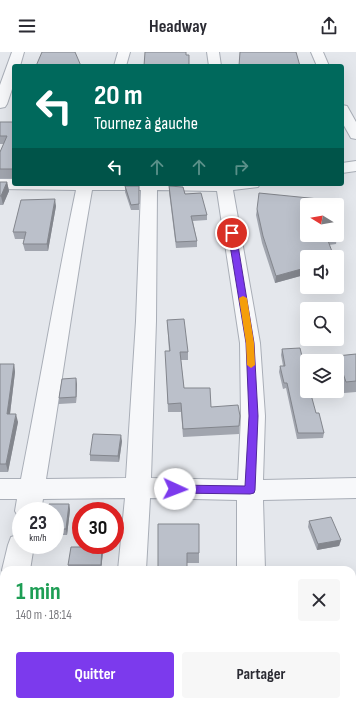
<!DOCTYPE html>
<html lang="fr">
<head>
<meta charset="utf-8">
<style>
  :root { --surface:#fff; --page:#f7f7f7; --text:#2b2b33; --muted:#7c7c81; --accent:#7c3aed }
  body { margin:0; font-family:"Sofia Sans Condensed",sans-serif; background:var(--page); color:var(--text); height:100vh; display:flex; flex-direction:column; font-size:15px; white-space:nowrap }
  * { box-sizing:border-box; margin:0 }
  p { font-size:13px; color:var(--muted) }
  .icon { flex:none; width:22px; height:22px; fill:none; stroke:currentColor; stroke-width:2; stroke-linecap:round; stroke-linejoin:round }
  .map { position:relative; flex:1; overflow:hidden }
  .sheet { position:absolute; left:0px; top:514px; width:356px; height:140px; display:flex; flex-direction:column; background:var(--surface); border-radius:12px 12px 0 0; box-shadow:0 4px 16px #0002 }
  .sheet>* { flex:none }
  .guide { position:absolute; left:12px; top:12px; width:332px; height:122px; border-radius:4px; box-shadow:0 4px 16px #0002; background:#00695c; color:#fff; overflow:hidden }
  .needle { width:26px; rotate:281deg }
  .fabs { position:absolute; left:300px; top:146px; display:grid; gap:8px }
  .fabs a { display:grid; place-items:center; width:44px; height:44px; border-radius:4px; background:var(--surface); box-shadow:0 4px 16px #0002; font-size:20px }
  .speed { position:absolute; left:12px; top:450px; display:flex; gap:8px; font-size:20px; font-weight:700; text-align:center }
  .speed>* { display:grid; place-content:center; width:52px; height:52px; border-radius:50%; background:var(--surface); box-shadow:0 4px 16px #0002; line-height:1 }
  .speed small { font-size:10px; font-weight:400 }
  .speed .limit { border:6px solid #d22; background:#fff; color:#111 }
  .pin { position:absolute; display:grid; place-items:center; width:34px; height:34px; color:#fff; margin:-17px; border:2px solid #fff; border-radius:50%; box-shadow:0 1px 4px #0007 }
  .me { position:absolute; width:44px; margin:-22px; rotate:92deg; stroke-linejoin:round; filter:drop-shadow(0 0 3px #0008) }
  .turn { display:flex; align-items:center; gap:14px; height:84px; padding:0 16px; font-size:18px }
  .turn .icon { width:52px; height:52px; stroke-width:2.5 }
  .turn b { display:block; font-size:28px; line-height:34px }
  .lanes { display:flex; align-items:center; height:38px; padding:0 16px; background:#0003; justify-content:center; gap:20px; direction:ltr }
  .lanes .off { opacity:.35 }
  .round { display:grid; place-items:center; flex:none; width:42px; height:42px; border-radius:4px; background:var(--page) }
  .overview { display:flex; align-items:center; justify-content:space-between; height:68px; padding:0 16px }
  h1 { font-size:24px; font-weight:700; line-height:30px; color:#1e9e55 }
  .button { display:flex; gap:8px; margin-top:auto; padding:8px 16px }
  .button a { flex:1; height:46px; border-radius:4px; background:var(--accent); color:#fff; font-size:16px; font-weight:700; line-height:46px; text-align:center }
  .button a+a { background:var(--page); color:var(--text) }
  header { display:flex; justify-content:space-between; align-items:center; height:52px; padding:0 16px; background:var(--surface); font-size:18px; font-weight:700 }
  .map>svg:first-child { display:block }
</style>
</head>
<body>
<header><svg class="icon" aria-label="menu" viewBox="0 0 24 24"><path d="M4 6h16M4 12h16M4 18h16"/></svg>Headway<svg class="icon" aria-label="share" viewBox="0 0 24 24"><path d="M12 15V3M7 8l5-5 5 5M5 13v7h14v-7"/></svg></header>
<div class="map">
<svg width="356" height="654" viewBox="0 0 356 654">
  <rect width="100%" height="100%" fill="#e4e7ec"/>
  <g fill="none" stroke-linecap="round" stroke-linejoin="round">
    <defs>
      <path id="minor" d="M 12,0 L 24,0 L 20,14 L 14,14 L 14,31 L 7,52 L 5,55 L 0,56 L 0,33 Z
        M 118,0 L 130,0 L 126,14 L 114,14 Z
        M 207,0 L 219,0 L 221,14 L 209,14 Z
        M 311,0 L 323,0 L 329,14 L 317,14 Z
        M 342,53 L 347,54 L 356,70 L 356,87 L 351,86 L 342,70 Z
        M 356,109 L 356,119 L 342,121 L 342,111 Z
        M 0,127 L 14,127 L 14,132 L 260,132 L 258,135 L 233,138 L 260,291 L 265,364 L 263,428 L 356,426 L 356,446 L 263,448 L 265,518 L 237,518 L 237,448 L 150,446 L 146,518 L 118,518 L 125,446 L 43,447 L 41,459 L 21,459 L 21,467 L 19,466 L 15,459 L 17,447 L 0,447 L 0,427 L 21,427 C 40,330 56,234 76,138 L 0,137 ZM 92,138 L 141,138 L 136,269 L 126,426 L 46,427 C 62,330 75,234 92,138 ZM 157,138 L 217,139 L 240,291 L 241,364 L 238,428 L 151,426 L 156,269 Z
        M 21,482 L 21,493 L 34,493 L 30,518 L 4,518 L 4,522 L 2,518 L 8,493 L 11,485 Z
        M 4,570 L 4,619 L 0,620 L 0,572 Z
        M 241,650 L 273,650 L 273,654 L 241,654 Z"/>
    </defs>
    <use href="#minor" stroke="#a9aeb7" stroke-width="2"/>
    <use href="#minor" fill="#f7f8fa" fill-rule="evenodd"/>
  </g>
  <path fill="#a1a5ae" d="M 14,70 L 14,126 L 0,126 L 0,100 L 4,92 L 0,92 L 0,84 Z
    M 0,130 L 7,130 L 9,139 L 3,153 L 0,153 Z
    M 125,134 L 139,140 L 139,158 L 131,158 L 125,140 Z
    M 169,134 L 185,142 L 207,163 L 207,168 L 193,169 L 197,189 L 197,195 L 176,196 L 169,140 Z
    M 56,154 L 48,199 L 25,199 L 23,192 L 24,187 L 15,187 L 13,180 Z
    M 257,157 L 337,185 L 336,192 L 329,193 L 307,205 L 307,232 L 304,223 L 275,231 L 262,191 L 256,163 Z
    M 337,215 L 342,230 L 341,237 L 309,238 L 308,235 L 337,235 Z
    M 167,268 L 188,300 L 188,308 L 181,308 L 184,336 L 211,355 L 240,364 L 239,382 L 183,385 L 181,360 L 168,360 L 166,307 L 169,299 Z
    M 282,297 L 316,361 L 324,381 L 323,386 L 297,387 L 286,336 L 283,337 L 279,320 L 280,314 L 283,314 L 281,303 Z
    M 356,302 L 356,340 L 344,341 L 337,321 L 337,309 L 336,309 L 337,304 Z
    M 0,312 L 14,312 L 15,320 L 10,362 L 18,370 L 8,420 L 0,420 Z
    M 77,332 L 76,351 L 59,352 L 59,346 Z
    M 122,389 L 119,410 L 90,409 L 90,403 Z
    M 69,452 L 70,458 L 67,483 L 55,483 L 55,459 Z
    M 309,469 L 341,488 L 339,494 L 317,498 L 308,475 Z
    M 158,472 L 199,501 L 199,511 L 187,511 Z
    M 103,500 L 101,518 L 69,518 L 68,513 Z
    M 352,538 L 356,540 L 356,602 L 352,603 Z
    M 356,645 L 356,654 L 355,654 L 354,650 Z
    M 66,650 L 166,650 L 166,654 L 66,654 Z"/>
  <path fill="#83868d" d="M 14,114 L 14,126 L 13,117 Z
    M 7,130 L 9,139 L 3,153 L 1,144 Z
    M 55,147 L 56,154 L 48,199 L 47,192 Z
    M 305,216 L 304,223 L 275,231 L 276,224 Z
    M 14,312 L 15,320 L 9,370 L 7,362 Z
    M 76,326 L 77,332 L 76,351 Z
    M 16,362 L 18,370 L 8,420 L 6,412 Z
    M 121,383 L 122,389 L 119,410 L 118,404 Z
    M 69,452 L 70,458 L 67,483 L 66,477 Z
    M 341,488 L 339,494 L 317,498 L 318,492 Z
    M 102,495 L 103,500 L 101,518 L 101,513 Z"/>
  <path fill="#bbc0ca" stroke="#83868d" d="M 42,0 L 75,0 L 81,14 L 36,14 Z
    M 145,0 L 186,0 L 186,3 L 189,3 L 189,14 L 144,14 Z
    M 240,0 L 296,0 L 300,14 L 239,14 Z
    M 0,70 L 14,70 L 14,114 L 13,117 L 0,117 L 0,100 L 7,84 L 0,84 Z
    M 0,130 L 7,130 L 1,144 L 0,144 Z
    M 125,134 L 139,134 L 139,152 L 131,153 Z
    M 169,134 L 183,135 L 185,142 L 201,141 L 207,163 L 191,164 L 197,189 L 176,190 Z
    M 259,141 L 319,147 L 322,153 L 307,153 L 307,183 L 336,183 L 337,185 L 327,186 L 334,205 L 307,205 L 307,222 L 305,216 L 276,224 L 263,184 L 257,157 Z
    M 55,147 L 47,192 L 23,192 L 26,180 L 13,180 L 21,148 Z
    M 337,215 L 342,230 L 337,230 Z
    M 184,267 L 188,300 L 180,300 L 184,336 L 210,336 L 211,355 L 238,353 L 240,364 L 239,374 L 183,377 L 181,351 L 168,352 L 165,299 L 170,299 L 167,268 Z
    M 300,296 L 307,325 L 307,339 L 310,339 L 316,361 L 319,361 L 324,381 L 298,381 L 287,331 L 284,331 L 280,314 L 285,314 L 282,297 Z
    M 356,302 L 356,329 L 346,330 L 337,304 Z
    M 0,312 L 14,312 L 7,362 L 16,362 L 6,412 L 0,412 Z
    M 76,326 L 76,345 L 59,346 L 62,327 Z
    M 93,382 L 121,383 L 118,404 L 90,403 Z
    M 49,452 L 69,452 L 66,477 L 55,477 L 55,459 L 47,459 Z
    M 331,465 L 341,488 L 318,492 L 309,469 Z
    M 158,472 L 199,472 L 199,501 L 187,501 L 187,518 L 158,518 Z
    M 71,495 L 102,495 L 101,513 L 68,513 Z
    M 352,538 L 355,538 L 356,540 L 356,593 L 352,593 Z
    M 66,650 L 165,650 L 165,654 L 130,654 L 130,651 L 66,654 Z"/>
  <path fill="#7c3aed" stroke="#51269a" d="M 232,179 L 236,181 L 254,291 L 258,364 L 255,438 L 254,441 L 250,442 L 175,441 L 171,440 L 170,437 L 171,434 L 175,433 L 245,434 L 249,364 L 246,291 L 228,181 Z"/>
  <path fill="#f59e0b" d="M 243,244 L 247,246 L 254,291 L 255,313 L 251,316 L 247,313 L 246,291 L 239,246 Z"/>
</svg>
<div class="fabs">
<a><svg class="needle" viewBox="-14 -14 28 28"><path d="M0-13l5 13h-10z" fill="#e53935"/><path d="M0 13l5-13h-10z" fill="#7c7c81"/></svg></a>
<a><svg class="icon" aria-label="sound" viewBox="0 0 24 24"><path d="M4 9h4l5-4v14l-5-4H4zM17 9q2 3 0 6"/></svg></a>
<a><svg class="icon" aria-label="search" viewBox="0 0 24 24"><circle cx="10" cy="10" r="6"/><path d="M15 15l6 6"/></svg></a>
<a><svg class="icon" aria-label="layers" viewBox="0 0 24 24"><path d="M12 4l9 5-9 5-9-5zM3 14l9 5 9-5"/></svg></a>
</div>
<div class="speed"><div>23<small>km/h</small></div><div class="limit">30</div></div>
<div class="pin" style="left:232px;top:181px;background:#d93025"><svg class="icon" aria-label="arrive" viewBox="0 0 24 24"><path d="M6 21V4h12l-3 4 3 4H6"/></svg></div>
<svg class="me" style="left:175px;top:437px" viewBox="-20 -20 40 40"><circle r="19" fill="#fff"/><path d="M0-13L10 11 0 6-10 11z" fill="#7c3aed"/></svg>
<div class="guide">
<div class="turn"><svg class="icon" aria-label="left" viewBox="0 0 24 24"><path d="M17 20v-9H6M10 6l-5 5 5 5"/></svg><div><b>20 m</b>Tournez à gauche</div></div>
<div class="lanes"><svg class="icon" aria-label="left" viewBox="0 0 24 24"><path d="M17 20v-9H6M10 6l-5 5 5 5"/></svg><svg class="icon off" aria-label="ahead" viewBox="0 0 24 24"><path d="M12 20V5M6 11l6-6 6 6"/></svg><svg class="icon off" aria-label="ahead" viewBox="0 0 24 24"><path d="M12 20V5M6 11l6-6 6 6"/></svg><svg class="icon off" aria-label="right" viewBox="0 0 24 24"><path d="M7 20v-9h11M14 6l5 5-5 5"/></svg></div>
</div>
<section class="sheet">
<div class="overview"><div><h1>1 min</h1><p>140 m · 18:14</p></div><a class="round"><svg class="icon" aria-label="close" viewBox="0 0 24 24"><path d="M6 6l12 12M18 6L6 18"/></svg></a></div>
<div class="button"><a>Quitter</a><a>Partager</a></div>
</section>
</div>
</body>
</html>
